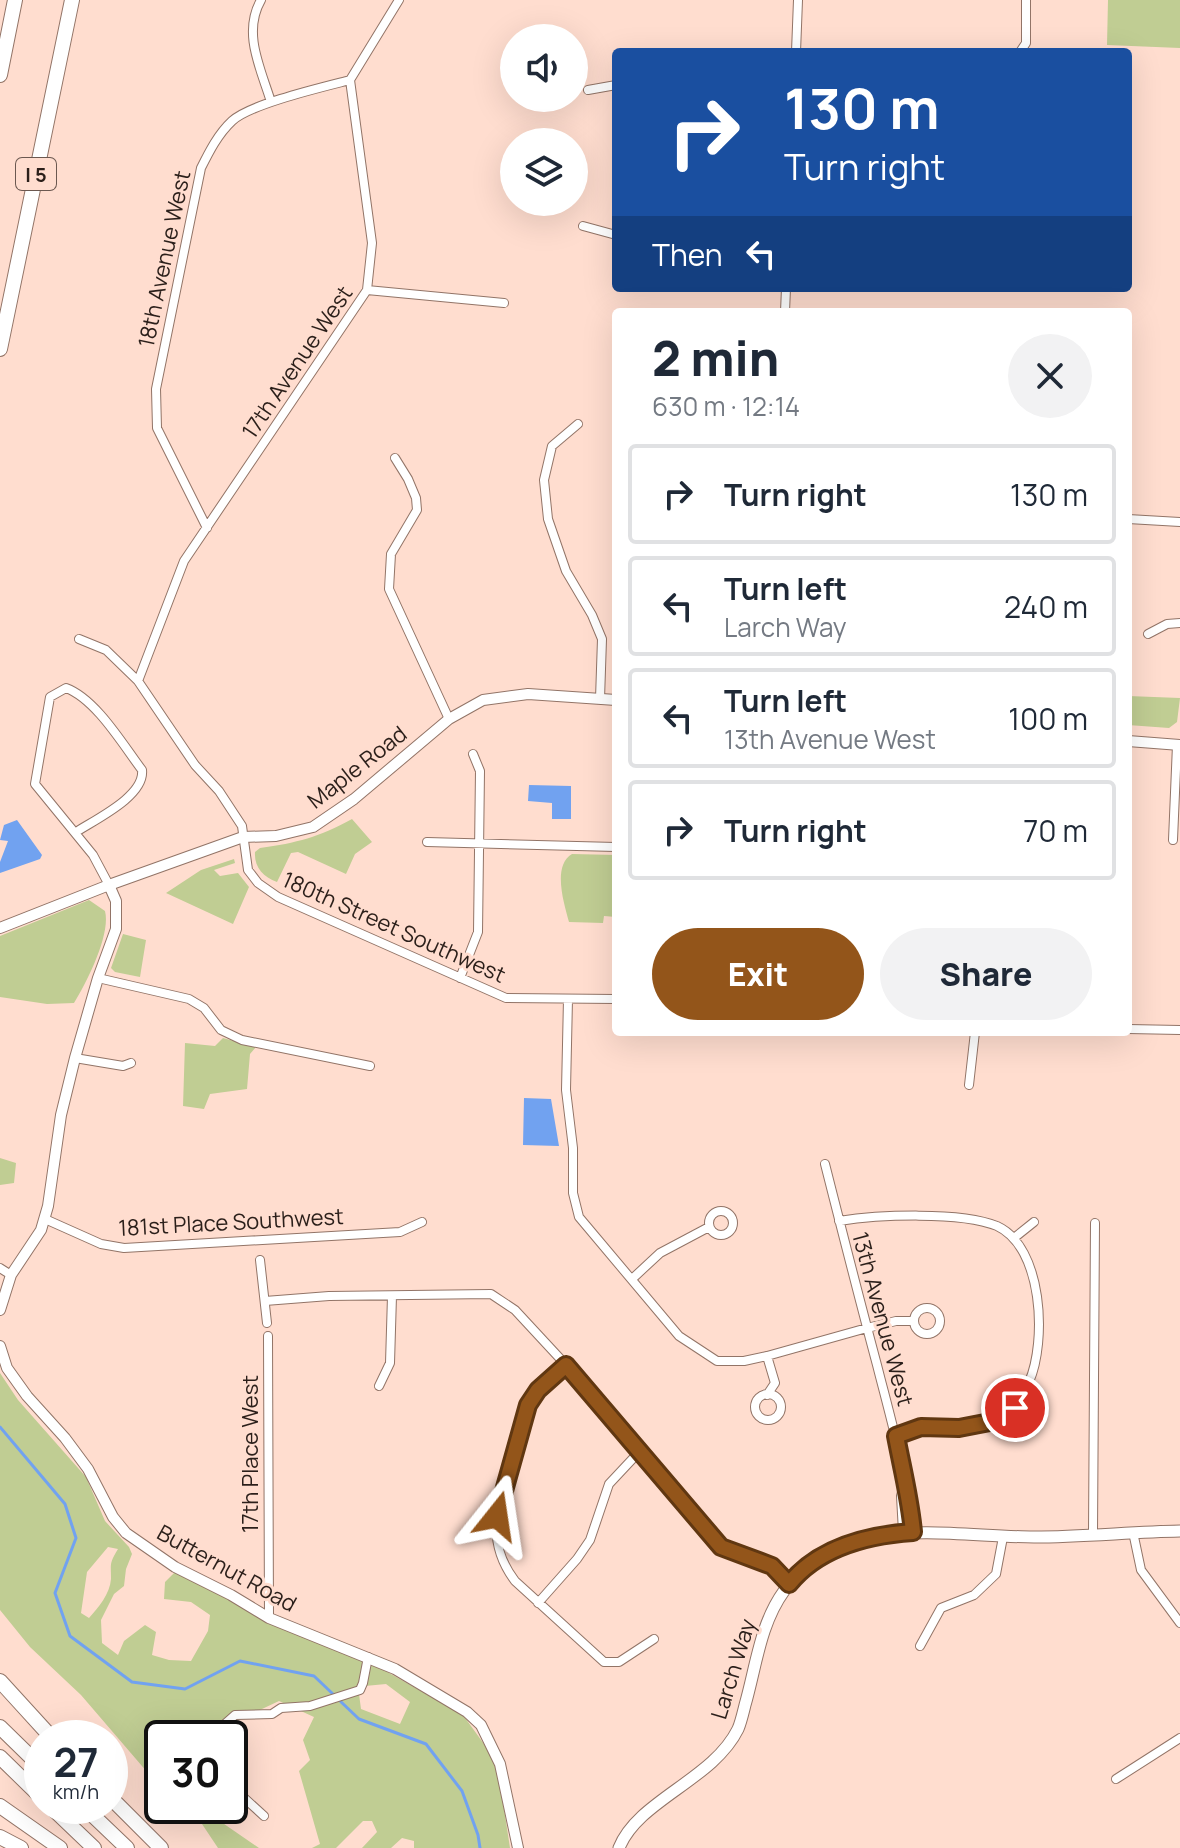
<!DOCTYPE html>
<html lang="en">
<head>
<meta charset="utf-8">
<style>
  :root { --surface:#fff; --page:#f2f2f3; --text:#1f2937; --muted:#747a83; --line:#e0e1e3; --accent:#93551a }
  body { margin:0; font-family:Manrope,sans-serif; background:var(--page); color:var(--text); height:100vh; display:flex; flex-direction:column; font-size:30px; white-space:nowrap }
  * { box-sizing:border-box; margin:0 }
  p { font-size:26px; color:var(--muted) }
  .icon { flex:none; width:44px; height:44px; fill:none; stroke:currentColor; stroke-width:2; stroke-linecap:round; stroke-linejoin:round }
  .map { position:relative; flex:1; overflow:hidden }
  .side { position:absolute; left:612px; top:308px; width:520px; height:728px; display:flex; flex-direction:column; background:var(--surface); border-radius:8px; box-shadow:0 8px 32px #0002 }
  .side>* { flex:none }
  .top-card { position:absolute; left:612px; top:48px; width:520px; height:244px; border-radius:8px; box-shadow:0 8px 32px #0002; background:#1a4fa0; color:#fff; overflow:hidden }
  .fabs { position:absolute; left:500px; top:24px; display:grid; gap:16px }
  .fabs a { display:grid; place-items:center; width:88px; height:88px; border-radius:50%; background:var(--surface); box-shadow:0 8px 32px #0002; font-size:40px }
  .speed { position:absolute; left:24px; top:1720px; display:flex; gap:16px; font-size:40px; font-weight:700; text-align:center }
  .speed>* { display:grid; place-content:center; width:104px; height:104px; border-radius:50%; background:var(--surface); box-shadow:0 8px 32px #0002; line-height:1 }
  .speed small { font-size:20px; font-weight:400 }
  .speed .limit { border:4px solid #111; border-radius:12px; background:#fff; color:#111 }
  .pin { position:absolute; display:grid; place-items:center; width:68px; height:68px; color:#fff; margin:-34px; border:4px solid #fff; border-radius:50%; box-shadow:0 2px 8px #0007 }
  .me { position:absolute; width:88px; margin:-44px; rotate:15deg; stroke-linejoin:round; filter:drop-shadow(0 0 6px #0008) }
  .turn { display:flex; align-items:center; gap:28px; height:168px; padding:0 40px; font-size:36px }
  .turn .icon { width:104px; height:104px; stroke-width:2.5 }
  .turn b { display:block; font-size:56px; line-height:68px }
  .then { display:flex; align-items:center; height:76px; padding:0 40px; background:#0003; gap:16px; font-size:30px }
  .round { display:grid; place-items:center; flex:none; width:84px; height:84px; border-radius:42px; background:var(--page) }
  .headline { display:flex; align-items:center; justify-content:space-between; height:136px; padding:0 40px }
  h1 { font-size:48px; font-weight:800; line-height:60px }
  .primary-button { display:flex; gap:16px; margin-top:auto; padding:16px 40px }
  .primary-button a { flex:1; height:92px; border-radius:48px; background:var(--accent); color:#fff; font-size:32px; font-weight:800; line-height:92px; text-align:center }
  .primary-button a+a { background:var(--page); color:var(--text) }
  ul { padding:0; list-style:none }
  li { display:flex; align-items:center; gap:24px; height:100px; margin:0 16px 12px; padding:0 24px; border:4px solid var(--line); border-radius:8px }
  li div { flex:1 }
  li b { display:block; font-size:30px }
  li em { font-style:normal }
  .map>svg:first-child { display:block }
</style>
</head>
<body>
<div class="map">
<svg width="1180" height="1848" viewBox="0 0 1180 1848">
  <rect width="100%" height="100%" fill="#ffddcf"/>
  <path fill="#c0cd93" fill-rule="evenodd" d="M 1108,0 L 1180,0 L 1180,48 L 1107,45 Z
    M 1128,696 L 1180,698 L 1177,722 L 1169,728 L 1128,725 Z
    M 352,819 L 372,842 L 355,854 L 346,874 L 298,852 L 291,853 L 277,882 C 263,877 254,867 255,852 L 260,848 C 297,843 319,837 352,819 Z
    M 572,854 L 616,855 L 616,917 L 604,916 L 603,923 L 569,922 C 564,903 552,866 572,854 Z
    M 234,859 L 235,863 L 214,870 L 220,876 L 238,873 L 249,887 L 233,924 L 166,893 L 201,870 Z
    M 89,900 L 105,911 C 111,934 87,982 74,1003 L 47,1004 L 0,997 L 0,936 Z
    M 123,934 L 146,940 L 140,977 L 115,972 L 111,968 Z
    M 223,1038 L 256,1047 L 250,1054 L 247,1089 L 210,1094 L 204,1109 L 183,1106 L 185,1043 L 215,1046 Z
    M 0,1158 L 16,1163 L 14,1183 L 0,1185 Z
    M 0,1373 L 18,1400 L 86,1477 L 105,1521 L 129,1547 L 132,1554 L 126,1569 L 124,1586 L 114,1594 L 101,1620 L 102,1643 L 118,1655 L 124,1641 L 145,1625 L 156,1632 L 152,1655 L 169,1660 L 191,1661 L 208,1631 L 210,1615 L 191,1602 L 164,1599 L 165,1582 L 175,1572 L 361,1657 L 463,1715 L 497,1762 L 510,1848 L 414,1848 L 414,1841 L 402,1838 L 391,1848 L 362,1848 L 377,1832 L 372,1821 L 363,1821 L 336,1848 L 312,1848 L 320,1844 L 299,1771 L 310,1760 L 303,1740 L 314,1717 L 279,1701 L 241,1719 L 190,1734 L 187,1738 L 162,1738 L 162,1786 L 154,1780 L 81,1695 L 30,1647 L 0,1610 ZM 108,1547 L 118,1549 C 109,1564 111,1563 111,1579 C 110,1594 98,1608 89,1618 L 81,1613 L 87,1572 ZM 386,1684 L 410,1702 L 400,1724 L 361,1709 L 359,1694 L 365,1686 Z
    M 190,1806 L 198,1806 L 259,1848 L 218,1848 Z"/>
  <path fill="#71a2f0" d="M 529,785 L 571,786 L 571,819 L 552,819 L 552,803 L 528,801 Z
    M 17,820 L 42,855 L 40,859 L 0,873 L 0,862 L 8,841 L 0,840 L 4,825 Z
    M 524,1098 L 551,1099 L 559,1146 L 523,1145 Z"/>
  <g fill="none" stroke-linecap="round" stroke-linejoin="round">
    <path stroke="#71a2f0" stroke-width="3" d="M 0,1427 L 65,1504 L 76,1538 L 55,1593 L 70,1636 L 132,1682 L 185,1689 L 240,1661 L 314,1676 L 334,1695
      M 339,1700 L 359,1719 L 426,1744 L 462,1791 L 478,1835 L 480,1848"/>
    <defs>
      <path id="minor" d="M 261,0 C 242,33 261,69 271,102
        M 399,0 L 350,80 L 372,243 L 367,290 L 184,561 L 138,681 L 195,765 L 219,791 L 242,826 L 248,870 L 258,883 L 278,897 L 506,998 L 616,999
        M 796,52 L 798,0
        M 1020,52 L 1026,43 L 1026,0
        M 588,90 L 616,85
        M 583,226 L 616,235
        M 367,290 L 504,303
        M 785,312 L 786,288
        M 578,424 L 552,446 L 544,480 L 548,519 L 566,571 L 592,615 L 602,639 L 600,699
        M 395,458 L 408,479 L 416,498 L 417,510 L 391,554 L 389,589 L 449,719
        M 1128,519 L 1180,522
        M 207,528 L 157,428 L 156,389 L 201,168 C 209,152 218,134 232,121 C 250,104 323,87 350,80
        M 1148,634 L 1167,624 L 1180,623
        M 79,639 L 106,650 L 138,681
        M 76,832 C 96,819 145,796 142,770 C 123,745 96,699 66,688 L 50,697 L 35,784 L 93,855 L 109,885
        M 1173,840 L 1177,745
        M 427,842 L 616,847
        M 98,978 L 189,999 L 204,1008 L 221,1030 L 242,1040 L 370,1066
        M 460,978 L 478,932 L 480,771 L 473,754
        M 568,999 L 566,1090 L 573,1148 L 573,1193 L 579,1217 L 679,1336 L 717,1361 L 744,1361 L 767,1356 L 867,1328 L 896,1321 L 914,1321
        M 1128,1029 L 1180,1030
        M 75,1058 L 123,1066 L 131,1063
        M 969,1085 L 975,1032
        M 825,1164 C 842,1231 859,1298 877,1365 C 891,1420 907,1475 913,1532
        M709 1223a12 12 0 1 1 24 0a12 12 0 1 1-24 0Z
        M 45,1219 L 101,1244 L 124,1248 L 400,1232 L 422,1222
        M 839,1221 C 877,1215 961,1211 997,1226 C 1043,1247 1047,1341 1029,1382 C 1026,1391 1020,1400 1015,1408
        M 1014,1238 L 1034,1222
        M 260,1260 L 267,1323
        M 0,1268 L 11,1275
        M 632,1279 L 660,1253 L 709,1227
        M 265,1301 L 329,1296 L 491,1294 L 515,1310 L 566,1365 L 721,1547 L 772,1566 L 789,1584
        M914 1321a13 13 0 1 1 26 0a13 13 0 1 1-26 0Z
        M 268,1336 L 269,1618
        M 566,1365 L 538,1390 L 528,1405 L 497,1516 C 494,1541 500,1561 515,1581 L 604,1662 L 619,1662 L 654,1639
        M 379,1386 L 390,1363 L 392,1296
        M755 1407a13 13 0 1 1 26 0a13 13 0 1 1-26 0Z
        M 767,1395 L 775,1383 L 767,1356
        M 896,1436 L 921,1427 L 959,1428 L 990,1422 L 1015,1408 L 1035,1427
        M 903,1532 L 901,1496 L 904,1484
        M 1133,1532 L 1141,1570 L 1180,1623
        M 1093,1533 L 1095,1223
        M 538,1603 L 577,1559 L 590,1540 L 609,1484 L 639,1452
        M 920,1646 L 941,1608 L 974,1595 L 996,1574 L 1003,1537
        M 209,1738 L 235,1715 L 272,1714 L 281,1708 L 310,1706 L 360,1690 L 363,1683 L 368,1657
        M 1116,1779 L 1180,1738
        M 230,1785 L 264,1816"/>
      <path id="tertiary" d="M 1128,741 L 1180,745
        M 0,928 L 109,885 L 243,837 L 276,836 L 313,827 L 354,799 L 449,719 L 483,700 L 528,694 L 616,700
        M 0,1310 L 11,1275 L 41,1230 L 48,1206 L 61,1115 L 75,1058 L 98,978 L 116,929 L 116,901 L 109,885
        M 0,1346 L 7,1368 L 27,1396 L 65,1438 L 88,1469 L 113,1517 L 126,1533 L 175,1567 L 231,1595 L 269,1618 L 395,1669 L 467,1712 L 481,1725 L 500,1764 L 518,1848"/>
      <path id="secondary" d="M 619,1848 C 638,1800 713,1780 738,1729 C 741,1722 743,1713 745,1705 C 756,1667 760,1624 784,1591 C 841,1510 950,1537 1034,1537 C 1082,1537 1131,1532 1180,1531"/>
      <path id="motorway" d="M 0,75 L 15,0
        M 0,349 L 72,0
        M 0,1681 L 52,1738
        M 0,1727 L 42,1768
        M 0,1757 L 42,1798
        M 110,1797 L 161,1848
        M 0,1806 L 60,1848
        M 50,1806 L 94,1848
        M 83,1806 L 127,1848
        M 0,1837 L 21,1848"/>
    </defs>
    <use href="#minor" stroke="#927467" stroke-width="10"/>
    <use href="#tertiary" stroke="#927467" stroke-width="12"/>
    <use href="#secondary" stroke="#927467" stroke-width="13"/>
    <use href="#motorway" stroke="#927467" stroke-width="16"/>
    <use href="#minor" stroke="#fff" stroke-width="8"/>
    <use href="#tertiary" stroke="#fff" stroke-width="10"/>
    <use href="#secondary" stroke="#fff" stroke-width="11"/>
    <use href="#motorway" stroke="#fff" stroke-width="14"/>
  </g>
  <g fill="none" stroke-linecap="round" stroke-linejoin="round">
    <defs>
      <path id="route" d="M 497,1516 L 528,1405 L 538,1390 L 566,1365 L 721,1547 L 772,1566 L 789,1584 C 819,1547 868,1535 913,1532 C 910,1499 902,1468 896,1436 L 921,1427 L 959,1428 L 990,1422 L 1015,1408"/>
    </defs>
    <use href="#route" stroke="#603711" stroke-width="20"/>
    <use href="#route" stroke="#93551a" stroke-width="14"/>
  </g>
  <g text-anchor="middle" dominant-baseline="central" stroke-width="6" stroke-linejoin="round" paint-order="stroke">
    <rect fill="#ffddcf" stroke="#6b5850" stroke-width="2" x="16" y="158" width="40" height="32" rx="6"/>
    <g font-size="20" font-weight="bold" fill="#2b1f1a">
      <text x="36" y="174">I 5</text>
    </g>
    <g font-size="22" fill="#2b1f1a" stroke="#ffddcf">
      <text transform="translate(164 259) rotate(-78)">18th Avenue West</text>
      <text transform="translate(297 362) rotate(-56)">17th Avenue West</text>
      <text transform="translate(357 767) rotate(-38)">Maple Road</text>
      <text transform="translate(394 927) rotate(24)">180th Street Southwest</text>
      <text transform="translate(231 1222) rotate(-3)">181st Place Southwest</text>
      <text transform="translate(883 1319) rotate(75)">13th Avenue West</text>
      <text transform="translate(250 1454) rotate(-90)">17th Place West</text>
      <text transform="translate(227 1568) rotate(29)">Butternut Road</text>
      <text transform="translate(733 1669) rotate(-73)">Larch Way</text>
    </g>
  </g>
</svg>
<div class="fabs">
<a><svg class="icon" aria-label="sound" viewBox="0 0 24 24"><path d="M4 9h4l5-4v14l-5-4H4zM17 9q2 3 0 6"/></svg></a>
<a><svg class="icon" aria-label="layers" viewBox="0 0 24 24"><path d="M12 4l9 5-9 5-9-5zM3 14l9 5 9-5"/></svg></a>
</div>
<div class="speed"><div>27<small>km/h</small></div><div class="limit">30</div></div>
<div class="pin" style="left:1015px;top:1408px;background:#d93025"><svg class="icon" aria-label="arrive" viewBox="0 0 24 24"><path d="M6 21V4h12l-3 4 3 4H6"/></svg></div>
<svg class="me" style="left:497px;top:1516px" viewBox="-20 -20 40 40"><path d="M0-17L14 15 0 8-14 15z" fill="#93551a" stroke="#fff" stroke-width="4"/></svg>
<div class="top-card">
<div class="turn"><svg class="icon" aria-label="right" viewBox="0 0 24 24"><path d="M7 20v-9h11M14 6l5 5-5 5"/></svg><div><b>130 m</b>Turn right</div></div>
<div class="then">Then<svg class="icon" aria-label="left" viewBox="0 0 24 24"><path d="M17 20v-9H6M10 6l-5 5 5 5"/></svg></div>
</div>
<section class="side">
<div class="headline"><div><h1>2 min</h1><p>630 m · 12:14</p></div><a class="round"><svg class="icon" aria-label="close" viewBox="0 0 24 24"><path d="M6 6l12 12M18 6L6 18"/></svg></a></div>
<ul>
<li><svg class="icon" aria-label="right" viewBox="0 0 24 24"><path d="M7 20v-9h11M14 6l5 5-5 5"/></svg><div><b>Turn right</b></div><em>130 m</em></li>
<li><svg class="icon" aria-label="left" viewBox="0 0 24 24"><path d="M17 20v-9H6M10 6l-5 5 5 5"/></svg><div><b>Turn left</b><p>Larch Way</p></div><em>240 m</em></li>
<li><svg class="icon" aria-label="left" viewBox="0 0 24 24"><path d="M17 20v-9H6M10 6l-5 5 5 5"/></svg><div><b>Turn left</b><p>13th Avenue West</p></div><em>100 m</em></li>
<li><svg class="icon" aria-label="right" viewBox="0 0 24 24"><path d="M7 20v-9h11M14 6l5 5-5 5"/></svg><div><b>Turn right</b></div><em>70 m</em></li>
</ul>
<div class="primary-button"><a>Exit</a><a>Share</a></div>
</section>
</div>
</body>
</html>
